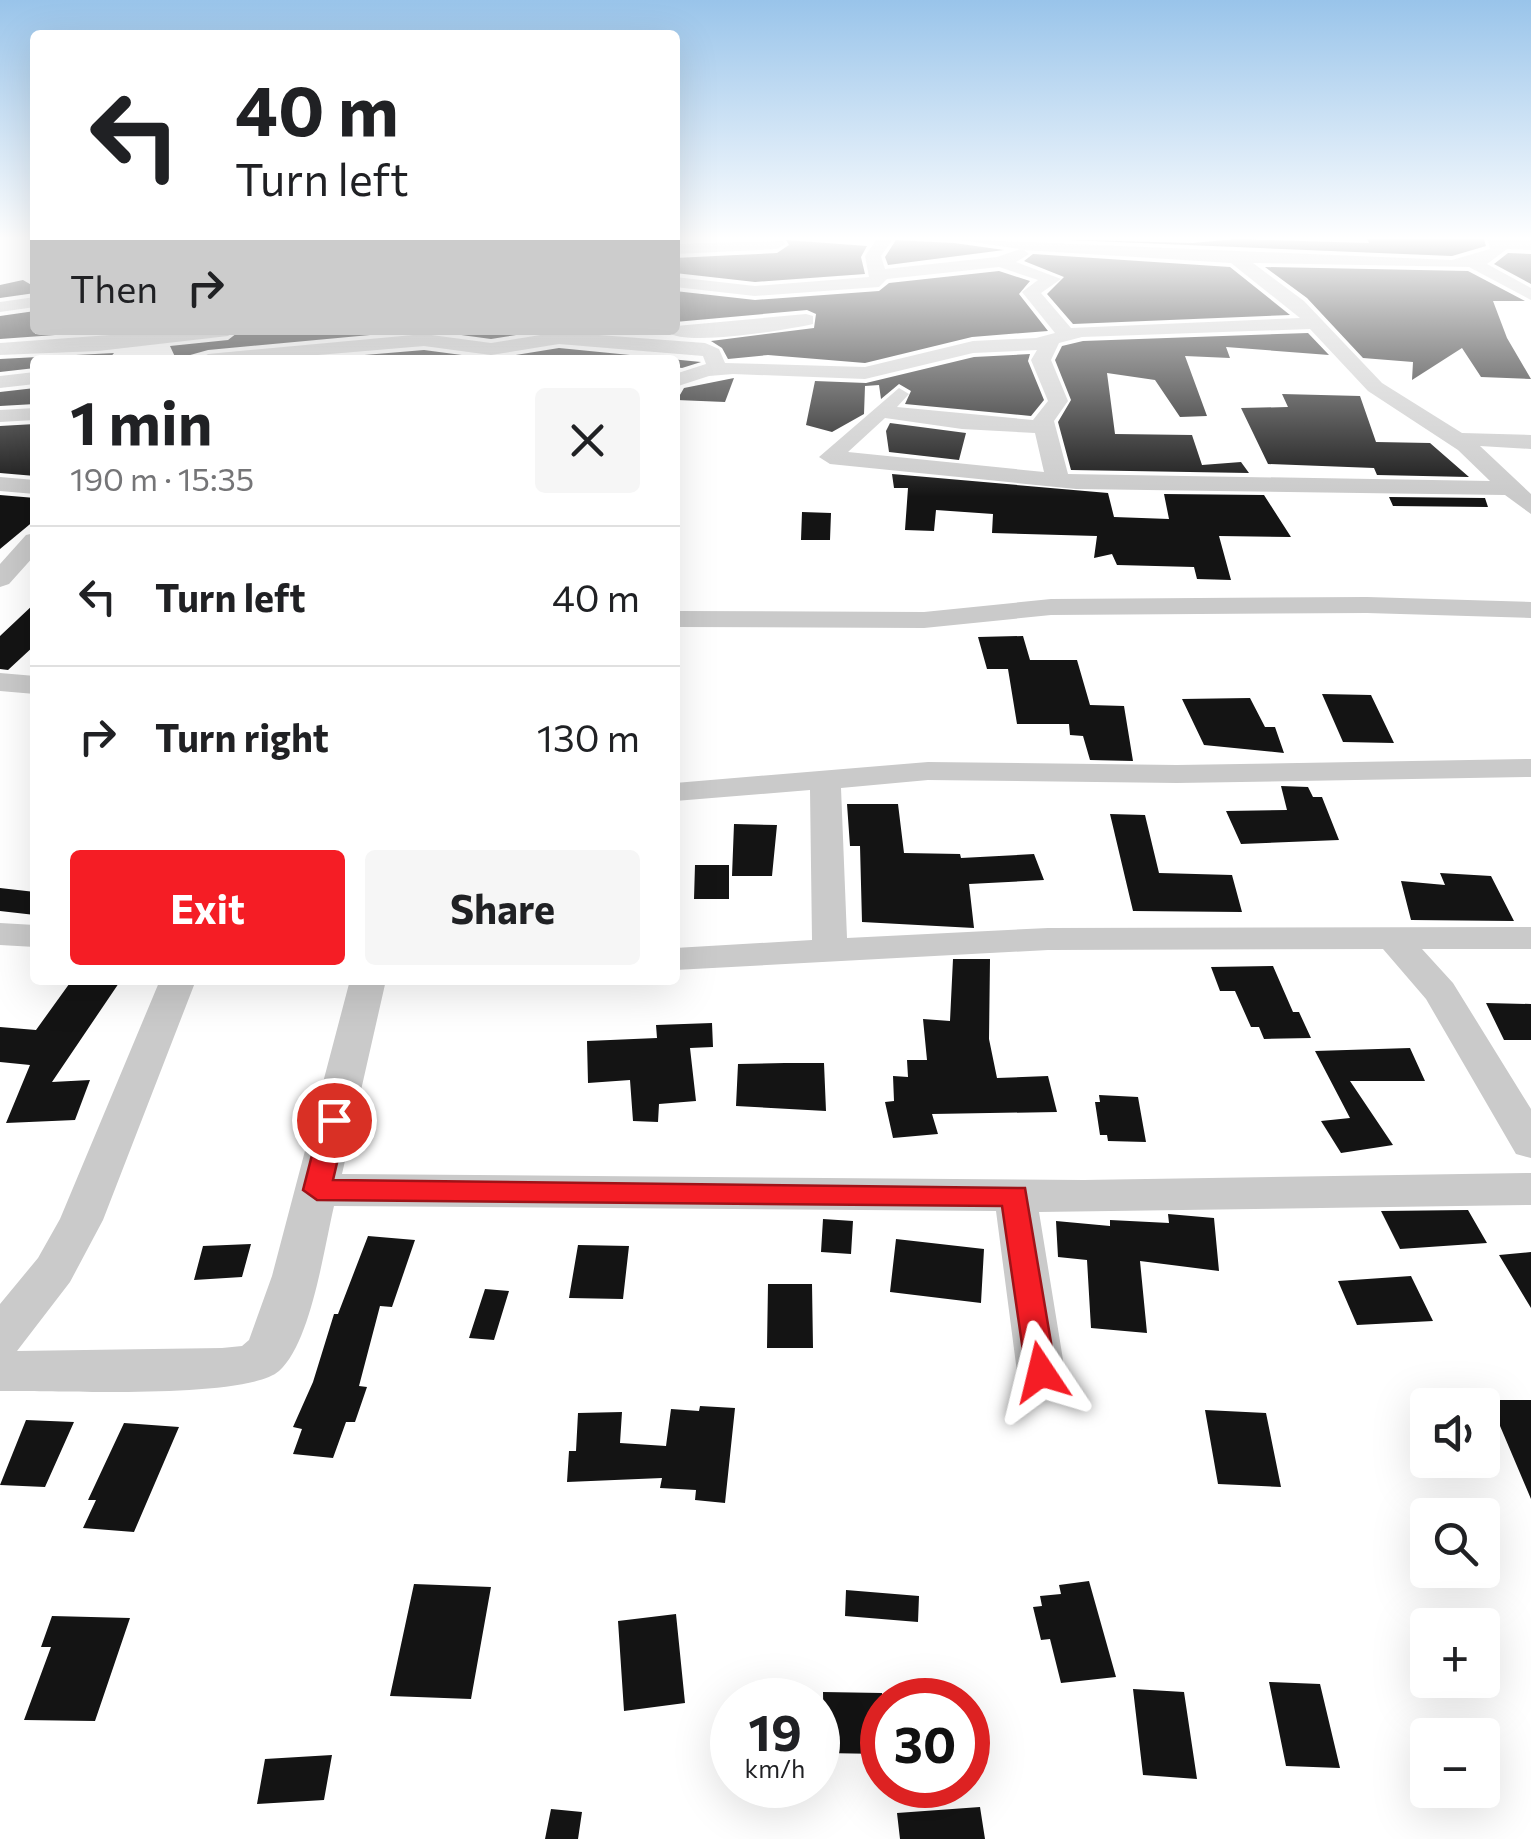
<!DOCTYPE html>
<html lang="en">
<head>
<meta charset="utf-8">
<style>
  :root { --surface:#fff; --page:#f6f6f6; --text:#202124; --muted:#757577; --line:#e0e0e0; --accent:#f51d25 }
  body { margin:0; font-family:Commissioner,sans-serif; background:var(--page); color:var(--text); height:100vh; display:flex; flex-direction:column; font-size:38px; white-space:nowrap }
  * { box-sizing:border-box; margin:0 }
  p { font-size:32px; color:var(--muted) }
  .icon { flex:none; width:55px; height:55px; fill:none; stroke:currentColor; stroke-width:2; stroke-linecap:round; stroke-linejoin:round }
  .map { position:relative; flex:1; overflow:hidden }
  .drawer { position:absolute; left:30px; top:355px; width:650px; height:630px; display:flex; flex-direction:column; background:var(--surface); border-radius:10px; box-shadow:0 10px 40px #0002 }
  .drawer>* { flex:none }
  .guide { position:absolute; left:30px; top:30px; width:650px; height:305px; border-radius:10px; box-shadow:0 10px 40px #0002; background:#fff; color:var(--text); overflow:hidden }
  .controls { position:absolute; left:1410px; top:1388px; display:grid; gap:20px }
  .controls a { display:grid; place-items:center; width:90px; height:90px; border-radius:10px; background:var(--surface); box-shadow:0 10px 40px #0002; font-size:50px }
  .speed { position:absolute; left:710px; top:1678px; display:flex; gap:20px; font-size:50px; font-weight:700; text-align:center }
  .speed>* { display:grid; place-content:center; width:130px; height:130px; border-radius:50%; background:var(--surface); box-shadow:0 10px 40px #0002; line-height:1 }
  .speed small { font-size:25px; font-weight:400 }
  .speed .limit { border:15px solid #d22; background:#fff; color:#111 }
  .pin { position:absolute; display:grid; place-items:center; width:85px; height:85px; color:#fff; margin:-42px; border:5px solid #fff; border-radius:50%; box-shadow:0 2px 10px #0007 }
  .me { position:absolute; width:110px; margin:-55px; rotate:350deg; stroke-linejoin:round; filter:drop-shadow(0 0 8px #0008) }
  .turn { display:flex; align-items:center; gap:35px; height:210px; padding:0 40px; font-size:45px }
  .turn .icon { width:130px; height:130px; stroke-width:2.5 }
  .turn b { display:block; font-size:70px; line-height:85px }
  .then { display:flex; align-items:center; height:95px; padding:0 40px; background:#0003; gap:20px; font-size:38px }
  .round { display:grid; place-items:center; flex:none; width:105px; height:105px; border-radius:10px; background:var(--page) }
  .headline { display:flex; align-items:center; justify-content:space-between; height:170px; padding:0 40px }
  h1 { font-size:60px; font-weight:700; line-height:75px }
  .button { display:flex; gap:20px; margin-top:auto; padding:20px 40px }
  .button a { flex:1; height:115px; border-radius:10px; background:var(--accent); color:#fff; font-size:40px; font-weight:700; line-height:115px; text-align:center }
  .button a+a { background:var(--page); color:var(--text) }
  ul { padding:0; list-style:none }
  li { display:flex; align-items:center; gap:30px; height:140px; padding:0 40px; border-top:2px solid var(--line) }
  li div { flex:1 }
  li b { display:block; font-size:38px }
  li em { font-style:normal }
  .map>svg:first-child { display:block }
</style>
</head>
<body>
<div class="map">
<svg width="1531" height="1839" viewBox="0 0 1531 1839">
  <rect width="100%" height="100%" fill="#fff"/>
  <path fill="#141414" d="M 1045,239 L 1192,243 L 1236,239 L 1369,243 L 1367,239 L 1484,239 L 1486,246 L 1452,256 Z
    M 786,240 L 867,246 L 861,257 L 865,274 L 755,282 L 675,273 L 675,258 L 777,253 L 789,245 Z
    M 896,240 L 954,243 L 1004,250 L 888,265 L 885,257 Z
    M 1508,253 L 1531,254 L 1531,284 L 1494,264 Z
    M 1033,254 L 1230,267 L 1290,315 L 1073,324 L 1047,294 L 1064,277 L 1024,261 Z
    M 1265,267 L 1468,271 L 1525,301 L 1493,301 L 1507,338 L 1531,379 L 1481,377 L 1462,348 L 1412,380 L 1413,362 L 1363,358 L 1307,298 Z
    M 999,271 L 1030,281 L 1019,294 L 1048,331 L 972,337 L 865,363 L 768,355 L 728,359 L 722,348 L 711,341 L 814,328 L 816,314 L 807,310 L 675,322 L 675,291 L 755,300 L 879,291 L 889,283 Z
    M 23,280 L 35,287 L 35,293 L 0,298 L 0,285 Z
    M 35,311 L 35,334 L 124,330 L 0,339 L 0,316 Z
    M 241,330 L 365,333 L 396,330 L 548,330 L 491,339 L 424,330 L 208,350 L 176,359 L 170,346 L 228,340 Z
    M 1308,333 L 1329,355 L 1226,347 L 1230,358 L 1185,356 L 1207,416 L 1180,417 L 1155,380 L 1107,373 L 1115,434 L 1192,435 L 1202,465 L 1241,462 L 1249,473 L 1071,470 L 1058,422 L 1071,400 L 1055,360 L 1062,346 L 1083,341 Z
    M 559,348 L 701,362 L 682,368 L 675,367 L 675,360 L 305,360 L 424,350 L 492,359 Z
    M 114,353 L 108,360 L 35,360 L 35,368 L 0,372 L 0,359 Z
    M 1030,354 L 1028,361 L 1044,400 L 1031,416 L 905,404 L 911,391 L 899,384 L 881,399 L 879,385 L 865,386 L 864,414 L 832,432 L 806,425 L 815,381 L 866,383 L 974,357 Z
    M 734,378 L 725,402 L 677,400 L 684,388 Z
    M 35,388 L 35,404 L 0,406 L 0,392 Z
    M 1282,394 L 1360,396 L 1376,442 L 1430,443 L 1469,477 L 1377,475 L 1374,468 L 1268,464 L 1241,408 L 1288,407 Z
    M 890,423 L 966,433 L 959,460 L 889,452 L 886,431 Z
    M 35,424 L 35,476 L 0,473 L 0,426 Z
    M 892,474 L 1108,493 L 1114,517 L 1169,519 L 1164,494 L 1264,495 L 1291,537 L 1219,536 L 1231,580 L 1197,579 L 1194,567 L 1117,565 L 1112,554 L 1094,558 L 1097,536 L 992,533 L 993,514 L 936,510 L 934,531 L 905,530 L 908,488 L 894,488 Z
    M 0,495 L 35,498 L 35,520 L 0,549 Z
    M 1389,497 L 1485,498 L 1488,507 L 1393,506 Z
    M 802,512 L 831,513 L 830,540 L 801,540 Z
    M 35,603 L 35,645 L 8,670 L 0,669 L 0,636 Z
    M 1023,636 L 1030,660 L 1077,660 L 1090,705 L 1124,706 L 1133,761 L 1090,760 L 1083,736 L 1070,735 L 1069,724 L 1017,724 L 1008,669 L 987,669 L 978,637 Z
    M 1322,694 L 1371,695 L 1394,743 L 1343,742 Z
    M 1250,698 L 1265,727 L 1275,727 L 1284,753 L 1204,745 L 1182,699 Z
    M 1281,786 L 1308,787 L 1313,797 L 1322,797 L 1339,840 L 1241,844 L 1226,811 L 1287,810 Z
    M 847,804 L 898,804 L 904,853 L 960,854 L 961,858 L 1034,854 L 1044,880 L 969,884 L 974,928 L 862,922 L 860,846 L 850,846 Z
    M 1110,814 L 1145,815 L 1159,873 L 1232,875 L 1242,912 L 1133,911 Z
    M 734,824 L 777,825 L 772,876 L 732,876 Z
    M 695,865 L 729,865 L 729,899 L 694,899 Z
    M 1440,873 L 1491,876 L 1514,921 L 1411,920 L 1401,881 L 1445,885 Z
    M 0,888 L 35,892 L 35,915 L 0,911 Z
    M 953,959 L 990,959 L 989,1039 L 997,1078 L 1048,1076 L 1057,1112 L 932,1114 L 938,1134 L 893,1138 L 885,1102 L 894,1101 L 893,1076 L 908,1077 L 907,1060 L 927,1060 L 923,1019 L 950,1021 Z
    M 1273,966 L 1293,1012 L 1299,1012 L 1311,1038 L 1264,1039 L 1259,1027 L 1251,1027 L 1235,991 L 1220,991 L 1211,967 Z
    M 72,980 L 121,980 L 52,1082 L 90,1080 L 75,1120 L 6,1123 L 30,1065 L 0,1062 L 0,1027 L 36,1030 Z
    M 1486,1003 L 1531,1004 L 1531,1040 L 1504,1040 Z
    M 712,1023 L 713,1047 L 690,1048 L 696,1101 L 659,1104 L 658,1122 L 633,1121 L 630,1080 L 588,1083 L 587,1041 L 657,1038 L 656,1025 Z
    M 1410,1048 L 1425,1081 L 1350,1081 L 1393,1145 L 1341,1153 L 1321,1121 L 1350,1118 L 1315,1051 Z
    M 785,1063 L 824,1063 L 826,1111 L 736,1106 L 738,1064 Z
    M 1099,1095 L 1138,1097 L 1146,1142 L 1108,1141 L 1107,1135 L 1100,1135 L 1095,1102 L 1100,1102 Z
    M 1468,1210 L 1487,1243 L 1400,1249 L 1381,1211 Z
    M 1168,1214 L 1214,1218 L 1219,1271 L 1140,1261 L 1147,1333 L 1091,1328 L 1087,1260 L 1058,1257 L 1056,1221 L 1110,1226 L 1110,1220 L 1169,1223 Z
    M 823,1219 L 853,1221 L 851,1254 L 821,1252 Z
    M 368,1236 L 415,1240 L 392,1307 L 380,1306 L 359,1386 L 367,1387 L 355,1422 L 346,1422 L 333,1458 L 293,1454 L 302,1429 L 293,1427 L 313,1382 L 334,1314 L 338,1314 Z
    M 896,1239 L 984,1249 L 981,1303 L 890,1292 Z
    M 251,1244 L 242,1277 L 194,1280 L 203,1246 Z
    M 578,1245 L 629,1246 L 623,1299 L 569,1298 Z
    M 1531,1252 L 1531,1308 L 1499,1255 Z
    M 1411,1276 L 1433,1321 L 1357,1325 L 1338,1281 Z
    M 768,1284 L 812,1284 L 813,1348 L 767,1348 Z
    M 485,1289 L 509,1291 L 494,1340 L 469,1338 Z
    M 1489,1400 L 1531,1400 L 1531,1499 Z
    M 700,1406 L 735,1408 L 725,1503 L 695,1500 L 696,1490 L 660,1488 L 662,1478 L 567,1482 L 569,1451 L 576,1451 L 578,1413 L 622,1412 L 620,1443 L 666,1446 L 671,1409 L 699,1411 Z
    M 1205,1410 L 1266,1413 L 1281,1487 L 1218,1484 Z
    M 26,1420 L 74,1422 L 45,1487 L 0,1485 Z
    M 124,1423 L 179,1427 L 134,1532 L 83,1528 L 96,1500 L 88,1500 Z
    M 1089,1581 L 1116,1677 L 1061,1683 L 1050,1639 L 1041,1640 L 1033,1607 L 1042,1606 L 1040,1596 L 1061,1594 L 1059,1585 Z
    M 414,1584 L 491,1587 L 471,1699 L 390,1696 Z
    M 846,1590 L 919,1596 L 918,1622 L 845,1616 Z
    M 676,1614 L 685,1703 L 624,1711 L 618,1621 Z
    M 52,1616 L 130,1618 L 95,1721 L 24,1720 L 51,1647 L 41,1647 Z
    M 1269,1682 L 1320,1684 L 1340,1768 L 1286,1766 Z
    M 1133,1689 L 1184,1692 L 1197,1779 L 1143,1775 Z
    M 823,1692 L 882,1693 L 882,1754 L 824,1753 Z
    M 332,1755 L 324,1800 L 257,1804 L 265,1759 Z
    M 980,1807 L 985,1839 L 900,1839 L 897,1813 Z
    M 551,1809 L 582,1812 L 578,1839 L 545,1839 Z"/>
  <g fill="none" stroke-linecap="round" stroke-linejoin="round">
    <path fill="#cacaca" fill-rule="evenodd" d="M 877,239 L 893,239 L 881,256 L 885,269 L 997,257 L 1020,249 L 954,239 L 1452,260 L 1490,249 L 1488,239 L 1531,240 L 1531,250 L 1507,249 L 1487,264 L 1531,288 L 1531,300 L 1469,267 L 1253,263 L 1304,301 L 1382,383 L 1462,433 L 1531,435 L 1531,449 L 1480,446 L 1531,494 L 1531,514 L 1505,495 L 1076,489 L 830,464 L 819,457 L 899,388 L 909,394 L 897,407 L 1033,420 L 1048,401 L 1031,360 L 1037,350 L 973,353 L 865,379 L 733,374 L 709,376 L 675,387 L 675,374 L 706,364 L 703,356 L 559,344 L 491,355 L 424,346 L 259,360 L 198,360 L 208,354 L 424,334 L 491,343 L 559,332 L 705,343 L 719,349 L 725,363 L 865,367 L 973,341 L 1036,338 L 1055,333 L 1022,292 L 1038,280 L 999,267 L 887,279 L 879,287 L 755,296 L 675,287 L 675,277 L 755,286 L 869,277 L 865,256 ZM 1024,250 L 1231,263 L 1300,318 L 1071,328 L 1041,293 L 1061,279 L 1016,262 L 1029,254 ZM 1310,329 L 1368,391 L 1458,450 L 1490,481 L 1068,474 L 1054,421 L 1068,401 L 1051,360 L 1059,343 L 1082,337 ZM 885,418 L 962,429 L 1035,433 L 1044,472 L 848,452 Z
      M 783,241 L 785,244 L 777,249 L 675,254 L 675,244 Z
      M 35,297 L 35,307 L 0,312 L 0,302 Z
      M 806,314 L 813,316 L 813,324 C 786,330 686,347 667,332 L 676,326 Z
      M 179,330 L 237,330 L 228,336 L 98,351 L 0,355 L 0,343 Z
      M 35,372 L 35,384 L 0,388 L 0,376 Z
      M 35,408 L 35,420 L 0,422 L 0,410 Z
      M 0,477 L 35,480 L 35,494 L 0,491 Z
      M 35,533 L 35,555 L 9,584 L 0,587 L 0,564 L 26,535 Z
      M 1367,597 L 1531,602 L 1531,618 L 1367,613 L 1051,615 L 924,628 L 675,627 L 675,611 L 924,612 L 1051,599 Z
      M 0,673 L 35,676 L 35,694 L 0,691 Z
      M 1531,759 L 1531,777 L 1177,783 L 928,780 L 841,788 L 847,938 L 1048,928 L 1531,927 L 1531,949 L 1422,949 L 1453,983 L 1531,1109 L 1531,1158 L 1516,1154 L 1426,999 L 1383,949 L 1048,950 L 675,970 L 675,948 L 812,940 L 810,790 L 675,801 L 675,783 L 928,762 L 1177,765 Z
      M 0,923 L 35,925 L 35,947 L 0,945 Z
      M 160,980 L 196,980 L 103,1220 L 70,1282 L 17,1351 L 222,1348 L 242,1346 L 249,1340 L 272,1276 L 350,980 L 386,980 L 342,1174 L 1084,1180 L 1531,1173 L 1531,1205 L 1039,1212 L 1065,1372 L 1058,1386 L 1041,1392 L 1024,1386 L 1017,1372 L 996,1211 L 334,1206 C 324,1248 311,1343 279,1371 C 246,1400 52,1390 0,1391 L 0,1304 L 38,1258 L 60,1219 Z"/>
  </g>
  <linearGradient id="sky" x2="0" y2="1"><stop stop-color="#99c4ea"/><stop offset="0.48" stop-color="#fff"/><stop offset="1" stop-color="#fff" stop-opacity="0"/></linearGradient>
  <rect width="1531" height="497" fill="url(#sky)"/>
  <path fill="#f51d25" stroke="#9f1318" stroke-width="2.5" d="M 334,1111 L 347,1120 L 333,1180 L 1025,1188 L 1056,1372 L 1052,1381 L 1041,1385 L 1030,1381 L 1026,1372 L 1002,1206 L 317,1200 L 303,1190 L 321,1120 Z"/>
</svg>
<div class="controls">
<a><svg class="icon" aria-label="sound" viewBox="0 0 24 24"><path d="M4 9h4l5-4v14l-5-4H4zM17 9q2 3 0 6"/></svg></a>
<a><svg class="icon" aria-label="search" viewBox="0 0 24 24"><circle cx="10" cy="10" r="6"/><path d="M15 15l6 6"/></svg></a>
<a>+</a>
<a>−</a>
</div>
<div class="speed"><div>19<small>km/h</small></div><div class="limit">30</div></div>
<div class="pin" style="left:334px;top:1120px;background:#d93025"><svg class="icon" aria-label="arrive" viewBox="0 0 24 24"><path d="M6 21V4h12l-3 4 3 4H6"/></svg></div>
<svg class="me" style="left:1041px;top:1372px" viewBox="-20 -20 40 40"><path d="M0-17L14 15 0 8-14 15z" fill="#f51d25" stroke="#fff" stroke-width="4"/></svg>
<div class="guide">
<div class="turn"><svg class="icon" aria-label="left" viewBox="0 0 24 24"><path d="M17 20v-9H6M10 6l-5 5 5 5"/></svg><div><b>40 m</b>Turn left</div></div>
<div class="then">Then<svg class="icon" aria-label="right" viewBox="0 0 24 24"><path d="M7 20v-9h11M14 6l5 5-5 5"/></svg></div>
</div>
<section class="drawer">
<div class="headline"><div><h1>1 min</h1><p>190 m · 15:35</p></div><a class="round"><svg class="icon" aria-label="close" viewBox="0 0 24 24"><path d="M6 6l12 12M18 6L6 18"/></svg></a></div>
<ul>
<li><svg class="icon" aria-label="left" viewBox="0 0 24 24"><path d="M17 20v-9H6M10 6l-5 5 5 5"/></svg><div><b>Turn left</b></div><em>40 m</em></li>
<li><svg class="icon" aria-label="right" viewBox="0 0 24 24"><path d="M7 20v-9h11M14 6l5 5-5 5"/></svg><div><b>Turn right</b></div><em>130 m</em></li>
</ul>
<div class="button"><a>Exit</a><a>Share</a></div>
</section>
</div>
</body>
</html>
